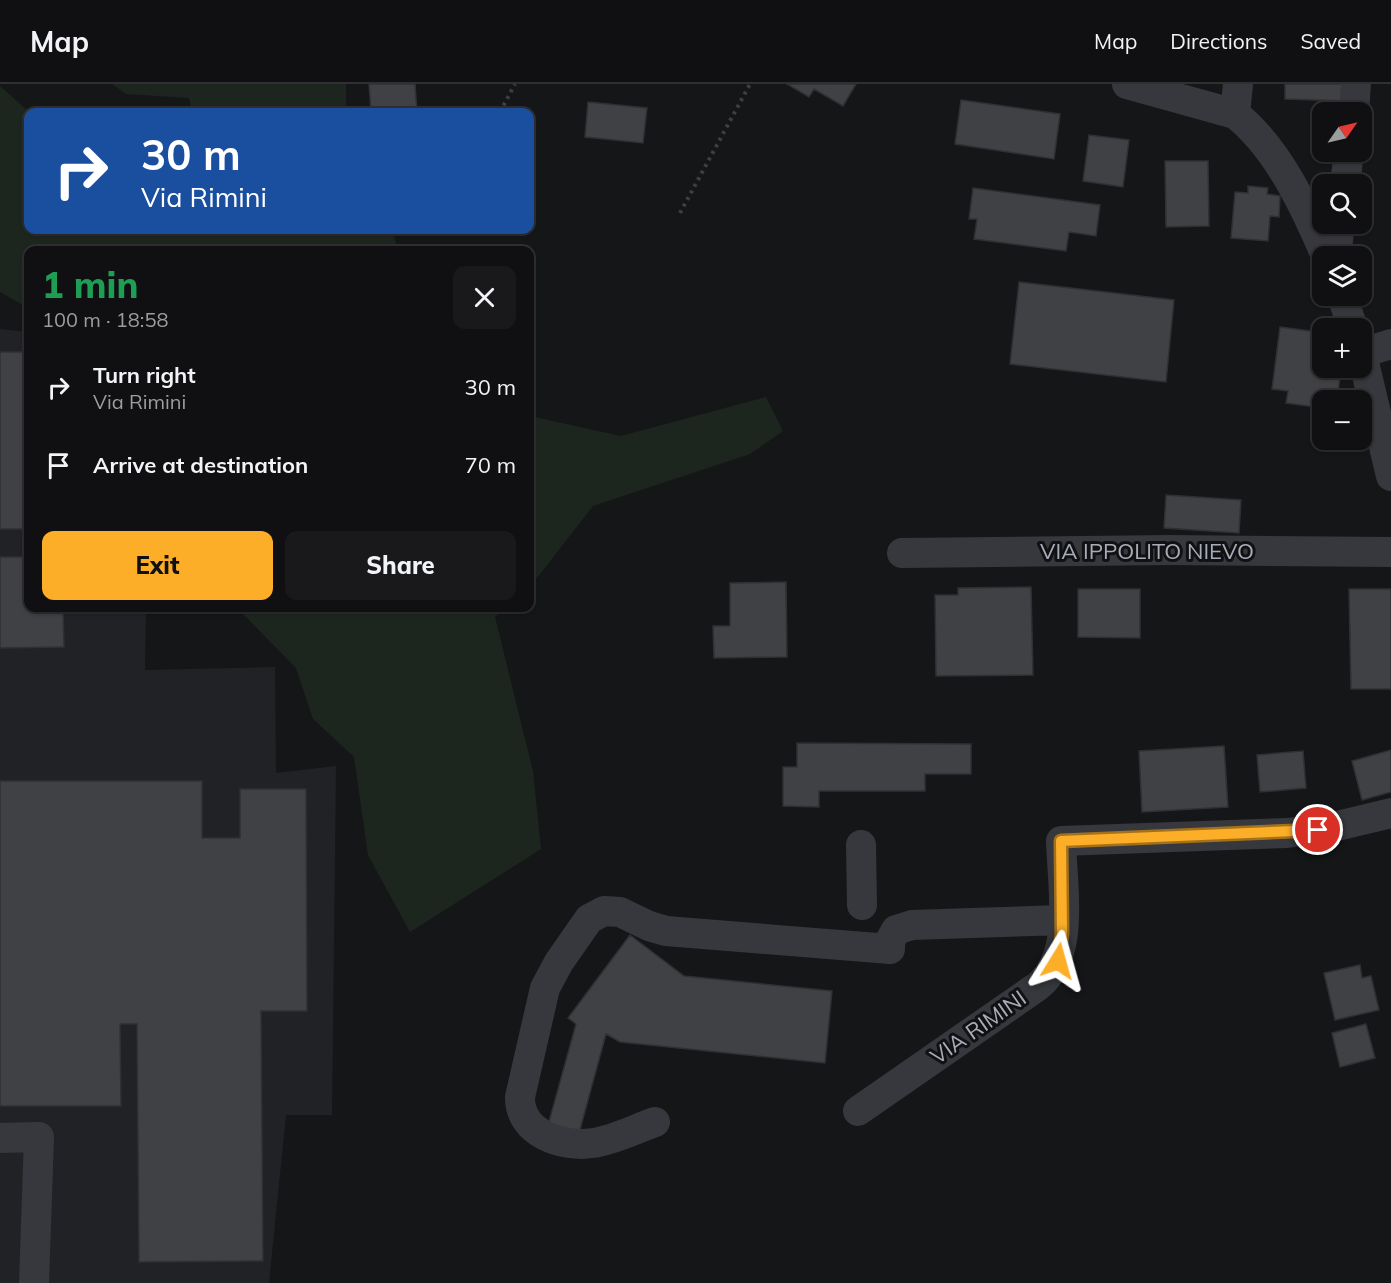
<!DOCTYPE html>
<html lang="en">
<head>
<meta charset="utf-8">
<style>
  :root { --surface:#101012; --page:#19191b; --text:#f1f3f6; --muted:#9c9d9f; --line:#303032; --accent:#fcae29 }
  body { margin:0; font-family:Mulish,sans-serif; background:var(--page); color:var(--text); height:100vh; display:flex; flex-direction:column; font-size:22px; white-space:nowrap }
  * { box-sizing:border-box; margin:0 }
  p { font-size:20px; color:var(--muted) }
  .icon { flex:none; width:33px; height:33px; fill:none; stroke:currentColor; stroke-width:2; stroke-linecap:round; stroke-linejoin:round }
  .map { position:relative; flex:1; overflow:hidden }
  .panel { position:absolute; left:24px; top:162px; width:510px; height:366px; display:flex; flex-direction:column; background:var(--surface); border-radius:12px; box-shadow:0 2px 4px #0004,0 0 0 2px var(--line) }
  .panel>* { flex:none }
  .banner { position:absolute; left:24px; top:24px; width:510px; height:126px; border-radius:12px; box-shadow:0 2px 4px #0004,0 0 0 2px var(--line); background:#1a4fa0; color:#fff; overflow:hidden }
  .needle { width:39px; rotate:56deg }
  .fabs { position:absolute; left:1312px; top:18px; display:grid; gap:12px }
  .fabs a { display:grid; place-items:center; width:60px; height:60px; border-radius:12px; background:var(--surface); box-shadow:0 2px 4px #0004,0 0 0 2px var(--line); font-size:30px }
  .pin { position:absolute; display:grid; place-items:center; width:51px; height:51px; color:#fff; margin:-26px; border:3px solid #fff; border-radius:50%; box-shadow:0 2px 6px #0007 }
  .me { position:absolute; width:66px; margin:-33px; rotate:8deg; stroke-linejoin:round; filter:drop-shadow(0 0 4px #0008) }
  .turn { display:flex; align-items:center; gap:21px; height:126px; padding:0 18px; font-size:27px }
  .turn .icon { width:78px; height:78px; stroke-width:2.5 }
  .turn b { display:block; font-size:42px; line-height:51px }
  .round { display:grid; place-items:center; flex:none; width:63px; height:63px; border-radius:12px; background:var(--page) }
  .overview { display:flex; align-items:center; justify-content:space-between; height:102px; padding:0 18px }
  h1 { font-size:36px; font-weight:800; line-height:45px; color:#1e9e55 }
  .button { display:flex; gap:12px; margin-top:auto; padding:12px 18px }
  .button a { flex:1; height:69px; border-radius:12px; background:var(--accent); color:#111; font-size:24px; font-weight:800; line-height:69px; text-align:center }
  .button a+a { background:var(--page); color:var(--text) }
  ul { padding:0; list-style:none }
  li { display:flex; align-items:center; gap:18px; height:78px; padding:0 18px }
  li div { flex:1 }
  li b { display:block; font-size:22px }
  li em { font-style:normal }
  header { display:flex; align-items:center; gap:36px; box-sizing:border-box; height:84px; padding:0 30px; background:var(--surface); border-bottom:2px solid var(--line) }
  header strong { font-size:28px }
  nav { display:flex; gap:33px; margin-inline-start:auto; font-size:21px }
  .map>svg:first-child { display:block }
</style>
</head>
<body>
<header>
<strong>Map</strong>
<nav><a>Map</a><a>Directions</a><a>Saved</a></nav>
</header>
<div class="map">
<svg width="1391" height="1199" viewBox="0 0 1391 1199">
  <rect width="100%" height="100%" fill="#151618"/>
  <path fill="#212225" d="M 0,245 L 28,248 L 28,524 L 146,524 L 145,586 L 275,583 L 276,689 L 336,682 L 332,1031 L 286,1031 L 269,1199 L 0,1199 Z"/>
  <path fill="#1d261e" d="M 112,0 L 346,0 L 346,28 L 192,28 L 189,14 L 126,10 Z
    M 0,2 L 29,28 L 28,146 L 392,146 L 398,166 L 28,166 L 28,224 L 0,208 Z
    M 766,313 L 783,347 L 750,370 L 593,422 L 541,489 L 530,500 L 530,332 L 621,352 Z
    M 237,524 L 505,524 L 495,533 L 533,687 L 541,765 L 410,848 L 368,771 L 354,673 L 313,635 L 296,584 Z"/>
  <path fill="#3f4145" stroke="#2f3034" stroke-width="1.5" d="M 369,0 L 415,0 L 417,28 L 371,28 Z
    M 787,0 L 856,0 L 843,22 L 814,5 L 809,13 Z
    M 1285,0 L 1346,0 L 1345,17 L 1285,15 Z
    M 961,16 L 1060,30 L 1054,75 L 955,60 Z
    M 588,18 L 647,24 L 643,59 L 585,53 Z
    M 1089,51 L 1129,56 L 1123,103 L 1083,97 Z
    M 1165,77 L 1208,77 L 1209,142 L 1166,143 Z
    M 1248,102 L 1268,104 L 1267,110 L 1280,112 L 1279,133 L 1270,132 L 1268,157 L 1231,154 L 1235,108 L 1248,109 Z
    M 973,104 L 1100,121 L 1096,152 L 1069,148 L 1066,167 L 974,155 L 977,135 L 969,135 Z
    M 1019,198 L 1174,216 L 1166,298 L 1010,280 Z
    M 1280,243 L 1317,248 L 1316,256 L 1323,257 L 1323,284 L 1336,284 L 1334,293 L 1340,293 L 1337,316 L 1323,316 L 1323,324 L 1286,319 L 1288,307 L 1272,305 Z
    M 0,268 L 28,268 L 28,445 L 0,445 Z
    M 1166,411 L 1241,416 L 1239,449 L 1164,444 Z
    M 0,473 L 28,473 L 28,524 L 63,524 L 64,563 L 0,564 Z
    M 786,498 L 787,573 L 714,574 L 713,542 L 730,542 L 730,499 Z
    M 1031,503 L 1033,591 L 936,592 L 935,511 L 958,511 L 958,504 Z
    M 1078,505 L 1140,505 L 1140,554 L 1078,553 Z
    M 1349,505 L 1391,505 L 1391,605 L 1351,605 Z
    M 797,659 L 971,660 L 971,690 L 925,690 L 925,707 L 819,707 L 819,723 L 783,722 L 783,683 L 797,683 Z
    M 1224,662 L 1228,723 L 1142,728 L 1139,667 Z
    M 1391,666 L 1391,708 L 1362,716 L 1352,677 Z
    M 1303,667 L 1306,704 L 1260,708 L 1257,671 Z
    M 0,697 L 202,697 L 202,754 L 240,754 L 240,705 L 306,705 L 307,927 L 261,927 L 263,1177 L 139,1178 L 137,940 L 120,940 L 121,1022 L 0,1022 Z
    M 630,851 L 684,892 L 832,907 L 825,979 L 620,958 L 606,950 L 578,1053 L 547,1045 L 576,940 L 568,934 Z
    M 1360,881 L 1362,894 L 1371,892 L 1379,926 L 1335,936 L 1324,889 Z
    M 1366,940 L 1375,974 L 1340,983 L 1332,949 Z"/>
  <g fill="none" stroke-linecap="round" stroke-linejoin="round">
    <path stroke="#3c3f44" stroke-width="4" stroke-dasharray="3 4.5" stroke-linecap="butt" d="M 500,28 L 515,0
      M 680,129 L 750,0"/>
    <path stroke="#36383d" stroke-width="30" d="M 1127,0 L 1235,30 C 1278,64 1305,123 1326,172
      M 1354,28 L 1356,0
      M 1235,30 L 1238,0
      M 1345,100 L 1349,68
      M 1336,172 L 1340,140
      M 1342,212 L 1353,244
      M 1362,269 L 1391,260
      M 1362,270 L 1391,392
      M 902,469 L 1169,466 L 1391,468
      M 861,761 L 862,821
      M 858,1027 L 1038,902 C 1076,871 1062,801 1061,757 L 1287,749 L 1333,743 L 1391,729
      M 655,1038 C 635,1045 614,1056 593,1059 C 563,1064 519,1049 520,1013 L 545,904 L 559,878 L 589,835 L 604,827 L 620,828 L 649,842 L 666,847 L 890,865 L 890,857 L 896,846 L 912,841 L 1063,836
      M 0,1054 L 39,1053 L 34,1199"/>
  </g>
  <g fill="none" stroke-linecap="round" stroke-linejoin="round">
    <defs>
      <path id="route" d="M 1058,877 L 1062,850 L 1061,757 L 1318,746"/>
    </defs>
    <use href="#route" stroke="#a4711b" stroke-width="15"/>
    <use href="#route" stroke="#fcae29" stroke-width="10"/>
  </g>
  <g text-anchor="middle" dominant-baseline="central" stroke-width="6" stroke-linejoin="round" paint-order="stroke">
    <g font-size="22" fill="#a7adb8" stroke="#111113">
      <text x="1147" y="467">VIA IPPOLITO NIEVO</text>
      <text transform="translate(978 943) rotate(-35)">VIA RIMINI</text>
    </g>
  </g>
</svg>
<div class="fabs">
<a><svg class="needle" viewBox="-14 -14 28 28"><path d="M0-13l5 13h-10z" fill="#e53935"/><path d="M0 13l5-13h-10z" fill="#9c9d9f"/></svg></a>
<a><svg class="icon" aria-label="search" viewBox="0 0 24 24"><circle cx="10" cy="10" r="6"/><path d="M15 15l6 6"/></svg></a>
<a><svg class="icon" aria-label="layers" viewBox="0 0 24 24"><path d="M12 4l9 5-9 5-9-5zM3 14l9 5 9-5"/></svg></a>
<a>+</a>
<a>−</a>
</div>
<div class="pin" style="left:1318px;top:746px;background:#d93025"><svg class="icon" aria-label="arrive" viewBox="0 0 24 24"><path d="M6 21V4h12l-3 4 3 4H6"/></svg></div>
<svg class="me" style="left:1058px;top:877px" viewBox="-20 -20 40 40"><path d="M0-17L14 15 0 8-14 15z" fill="#fcae29" stroke="#fff" stroke-width="4"/></svg>
<div class="banner">
<div class="turn"><svg class="icon" aria-label="right" viewBox="0 0 24 24"><path d="M7 20v-9h11M14 6l5 5-5 5"/></svg><div><b>30 m</b>Via Rimini</div></div>
</div>
<section class="panel">
<div class="overview"><div><h1>1 min</h1><p>100 m · 18:58</p></div><a class="round"><svg class="icon" aria-label="close" viewBox="0 0 24 24"><path d="M6 6l12 12M18 6L6 18"/></svg></a></div>
<ul>
<li><svg class="icon" aria-label="right" viewBox="0 0 24 24"><path d="M7 20v-9h11M14 6l5 5-5 5"/></svg><div><b>Turn right</b><p>Via Rimini</p></div><em>30 m</em></li>
<li><svg class="icon" aria-label="arrive" viewBox="0 0 24 24"><path d="M6 21V4h12l-3 4 3 4H6"/></svg><div><b>Arrive at destination</b></div><em>70 m</em></li>
</ul>
<div class="button"><a>Exit</a><a>Share</a></div>
</section>
</div>
</body>
</html>
